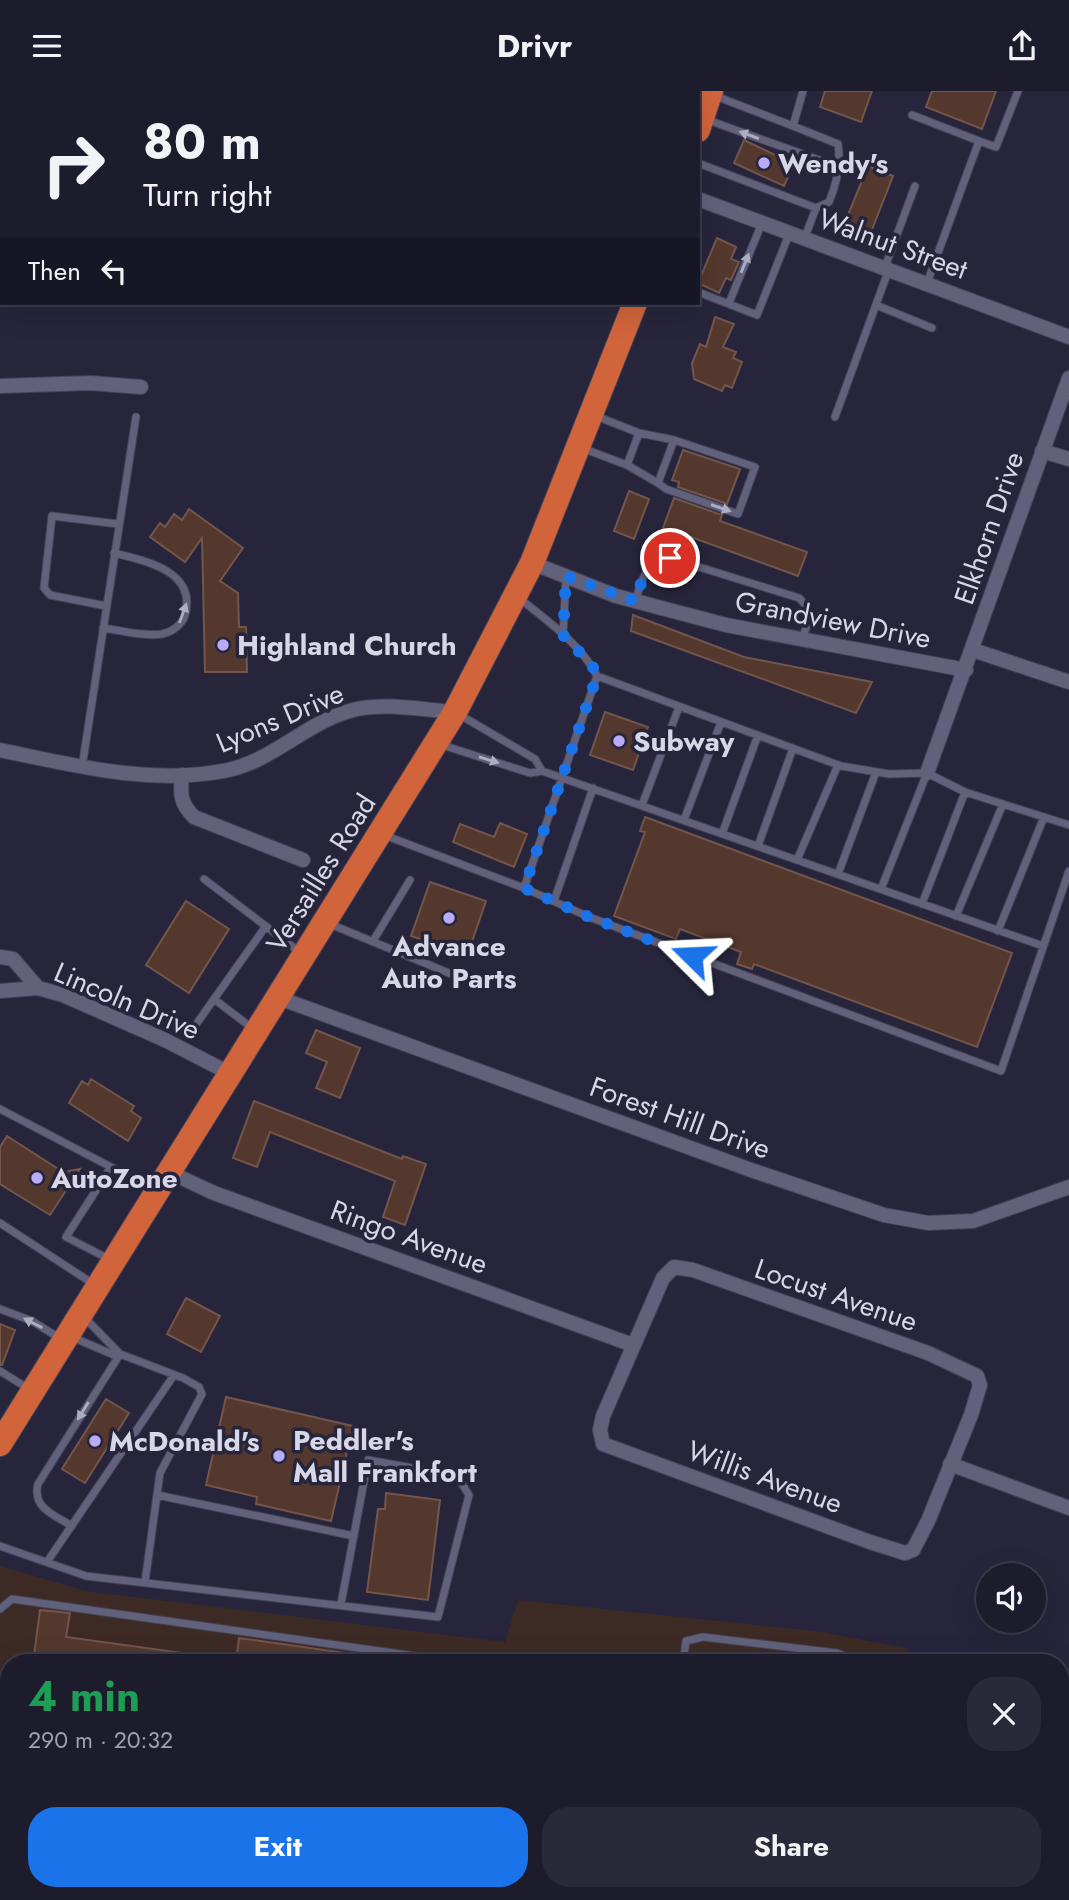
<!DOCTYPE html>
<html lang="en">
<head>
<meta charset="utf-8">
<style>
  :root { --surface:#1c1c2d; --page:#292939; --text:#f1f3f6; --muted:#a0a1aa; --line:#3a3a49; --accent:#1a73e8 }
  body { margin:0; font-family:Jost,sans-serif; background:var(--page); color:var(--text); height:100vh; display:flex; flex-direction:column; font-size:26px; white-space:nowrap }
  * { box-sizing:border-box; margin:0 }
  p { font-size:23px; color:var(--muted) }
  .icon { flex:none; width:38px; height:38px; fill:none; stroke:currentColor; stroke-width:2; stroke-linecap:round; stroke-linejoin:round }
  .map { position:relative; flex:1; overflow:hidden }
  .panel { position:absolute; left:0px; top:1563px; width:1069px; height:247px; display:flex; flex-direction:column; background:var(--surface); border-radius:28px 28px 0 0; box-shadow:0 7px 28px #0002,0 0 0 2px var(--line) }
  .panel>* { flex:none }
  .top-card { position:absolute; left:0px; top:0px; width:700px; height:214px; box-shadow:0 7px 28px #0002,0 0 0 2px var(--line); background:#1c1c2d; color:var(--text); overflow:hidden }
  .tools { position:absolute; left:976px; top:1472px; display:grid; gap:14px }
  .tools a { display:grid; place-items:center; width:70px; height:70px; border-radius:50%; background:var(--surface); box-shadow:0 7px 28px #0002,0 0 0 2px var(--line); font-size:35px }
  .pin { position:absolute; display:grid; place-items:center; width:60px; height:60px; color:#fff; margin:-30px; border:4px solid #fff; border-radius:50%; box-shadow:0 2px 7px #0007 }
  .me { position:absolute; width:77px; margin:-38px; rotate:291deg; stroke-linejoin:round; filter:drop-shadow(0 0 5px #0008) }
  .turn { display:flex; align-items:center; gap:24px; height:147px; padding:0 28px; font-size:32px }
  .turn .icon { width:91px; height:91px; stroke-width:2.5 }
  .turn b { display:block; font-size:49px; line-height:60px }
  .then { display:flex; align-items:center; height:66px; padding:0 28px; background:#0003; gap:14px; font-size:26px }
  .round { display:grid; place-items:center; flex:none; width:74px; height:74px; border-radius:28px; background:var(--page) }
  .headline { display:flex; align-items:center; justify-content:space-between; height:119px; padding:0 28px }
  h1 { font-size:42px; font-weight:700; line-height:52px; color:#1e9e55 }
  .primary-button { display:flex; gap:14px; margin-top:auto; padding:14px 28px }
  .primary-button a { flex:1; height:80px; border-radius:28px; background:var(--accent); color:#fff; font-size:28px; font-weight:700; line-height:80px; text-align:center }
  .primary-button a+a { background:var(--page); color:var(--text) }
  header { display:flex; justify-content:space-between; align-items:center; height:91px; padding:0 28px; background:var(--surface); font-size:32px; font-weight:700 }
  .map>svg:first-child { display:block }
</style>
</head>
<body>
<header><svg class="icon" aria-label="menu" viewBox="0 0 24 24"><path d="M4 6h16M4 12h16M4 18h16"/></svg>Drivr<svg class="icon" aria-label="share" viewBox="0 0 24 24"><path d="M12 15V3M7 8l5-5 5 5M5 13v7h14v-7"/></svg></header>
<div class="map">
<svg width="1069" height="1809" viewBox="0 0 1069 1809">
  <rect width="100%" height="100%" fill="#26253c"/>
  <path fill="#3d2a24" d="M 0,1475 L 86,1500 L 505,1551 L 518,1509 L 815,1540 L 908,1557 L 906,1572 L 9,1572 L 9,1801 L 880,1801 L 879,1809 L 0,1809 Z"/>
  <path fill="#54382e" stroke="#73554b" stroke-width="2" d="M 825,0 L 872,0 L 861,31 L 820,16 Z
    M 932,0 L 996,0 L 982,38 L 926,16 Z
    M 744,49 L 794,73 L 784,95 L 734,72 Z
    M 868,75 L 893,85 L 869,146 L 843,136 Z
    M 717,147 L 736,156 L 731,168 L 739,171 L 731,189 L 726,187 L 719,202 L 698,192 Z
    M 715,226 L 734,233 L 723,256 L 736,261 L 733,267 L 742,271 L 732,297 L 725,294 L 722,300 L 694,288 L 692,272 L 700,253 L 706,256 Z
    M 683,359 L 740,378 L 727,413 L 678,396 L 679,391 L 672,389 Z
    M 629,400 L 649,408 L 634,448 L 614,440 Z
    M 674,407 L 722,424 L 720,430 L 807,461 L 798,485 L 691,446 L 684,465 L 656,456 Z
    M 189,418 L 243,457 L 220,490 L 238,502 L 239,536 L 246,536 L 247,581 L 205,581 L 202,447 L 185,471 L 150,446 L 160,432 L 165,436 L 174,423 L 182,429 Z
    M 633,524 L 744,566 L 872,591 L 856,622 L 631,540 Z
    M 605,621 L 648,636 L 633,679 L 590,664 Z
    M 645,726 L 1012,862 L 977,956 L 754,873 L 752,878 L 737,873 L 741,861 L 680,838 L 676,848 L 614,825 L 645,741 L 640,740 Z
    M 500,732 L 527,743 L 514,776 L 453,751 L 460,733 L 494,746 Z
    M 430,791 L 486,810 L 467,865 L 411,845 Z
    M 186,810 L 229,838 L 189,902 L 146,874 Z
    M 316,939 L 360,957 L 340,1007 L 316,997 L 327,971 L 306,962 Z
    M 91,988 L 134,1015 L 131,1020 L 141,1027 L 128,1050 L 69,1012 L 82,990 L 88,994 Z
    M 254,1010 L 402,1068 L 403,1065 L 426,1073 L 405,1134 L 383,1126 L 395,1090 L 270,1041 L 257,1076 L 233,1067 Z
    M 7,1045 L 63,1081 L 80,1078 L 50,1124 L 0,1093 L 0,1056 Z
    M 186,1207 L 220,1225 L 201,1261 L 167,1243 Z
    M 0,1233 L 15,1239 L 2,1274 L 0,1274 Z
    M 226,1306 L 353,1335 L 331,1430 L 256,1413 L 257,1406 L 206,1394 Z
    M 106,1308 L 129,1322 L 85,1392 L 62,1378 Z
    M 386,1402 L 440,1409 L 428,1509 L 367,1501 L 378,1418 L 385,1418 Z
    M 40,1519 L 70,1522 L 66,1546 L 197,1564 L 196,1572 L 33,1572 Z
    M 239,1547 L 360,1564 L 360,1572 L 236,1572 Z"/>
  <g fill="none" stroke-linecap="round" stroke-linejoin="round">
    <defs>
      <path id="lane" d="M 605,0 L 612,2
        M 382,2 L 382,0
        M 462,2 L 463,0
        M 566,2 L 566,0
        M 713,4 L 793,35 L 803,0
        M 912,24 L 979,50
        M 705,28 L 836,75
        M 793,35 L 838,53 C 841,73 837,92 829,111 L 816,117 L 805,146
        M 698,72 L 816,117
        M 885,176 L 915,95
        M 927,192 L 979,50 L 996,56 L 1018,0
        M 698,201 L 757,224 L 790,141
        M 729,212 L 762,132
        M 876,214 L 932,237
        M 835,326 L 889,178
        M 582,357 L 627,374 L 639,342 L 596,325
        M 627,374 L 658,392 L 674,349 L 639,342
        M 658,392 L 666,398 L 738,423 L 755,376 L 674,349
        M 635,510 C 642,491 646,465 670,467 L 799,507 C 814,520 809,533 801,548
        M 106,515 L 50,504 L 44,497 L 52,425 L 118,433
        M 103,537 C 120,539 144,546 162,543 C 172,541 182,534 185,524 C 197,480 146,470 114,462
        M 563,544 L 566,486
        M 597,585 L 841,675 L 889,683 L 927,682 L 965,701 L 1069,734
        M 460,624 L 535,668 L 542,680
        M 439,653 L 530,682 L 542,680 L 1043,855
        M 82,676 L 136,326
        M 642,714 L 679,616
        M 684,729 L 721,631
        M 722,743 L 758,644
        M 384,744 L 524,797 L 597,585 C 581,553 546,529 519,507
        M 758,755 L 793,657
        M 797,769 L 838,674
        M 838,783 L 876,681
        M 204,788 L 301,862
        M 524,797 L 589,826 L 1001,980 L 1069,780
        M 881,798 L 927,682
        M 554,810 L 593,697
        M 922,813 L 965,701
        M 956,825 L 1003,713
        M 330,833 L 456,885
        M 998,840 L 1044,726
        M 373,850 L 410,789
        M 214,908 L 252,937
        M 197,932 L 266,835
        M 0,1018 L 111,1076
        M 0,1132 L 95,1194
        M 109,1168 L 66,1146 L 111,1076 L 152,1097
        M 0,1218 L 32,1230 L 61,1248
        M 83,1225 L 120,1263 L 183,1287 L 199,1296 L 202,1303 L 160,1382 L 145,1491
        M 72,1246 L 114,1264 L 120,1263
        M 0,1280 L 29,1298
        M 157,1404 L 354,1445
        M 72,1435 C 54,1424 32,1417 38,1393 L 120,1263
        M 0,1455 L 86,1485 L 438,1526 L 469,1404 L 457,1385 L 368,1369 L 341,1513
        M 47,1471 L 174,1284
        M 0,1518 L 12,1508 L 464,1572
        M 683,1572 L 686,1550 L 703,1546 L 837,1562 L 862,1572
        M 0,1733 L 6,1686 L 9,1686
        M 1060,1739 L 1069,1739
        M 442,1809 L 443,1801
        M 645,1809 L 647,1801
        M 849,1809 L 850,1801"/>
      <path id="street" d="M 652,2 L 652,0
        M 698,108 L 1069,246
        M 0,295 L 91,292 L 141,296
        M 1042,360 L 1069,368
        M 532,472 L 616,505 L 726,534 L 966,579
        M 973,559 L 1069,591
        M 0,659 C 73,674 148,694 223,680 C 271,672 306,631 353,619 C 384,611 423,619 455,621
        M 927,682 L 1069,287
        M 182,684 C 180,703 180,712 194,726 L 303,769
        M 0,866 L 13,868 L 38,897
        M 0,900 L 38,897 L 63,904 L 165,949 L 231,983
        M 279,907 L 751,1079 L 884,1124 L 928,1132 L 973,1130 L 1069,1096
        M 171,1082 L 214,1102 L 633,1254
        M 674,1176 L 693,1179 L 928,1262 L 977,1285 L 980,1294 L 971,1324 L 928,1430 L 913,1459 L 905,1462 L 870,1451 L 603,1353 L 600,1339 L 603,1325 L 663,1187 Z
        M 950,1373 L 1069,1417
        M 892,1809 L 894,1801"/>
      <path id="highway" d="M 698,39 L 711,0
        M 0,1353 L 455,621 L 532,472 L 635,212"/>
    </defs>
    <use href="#lane" stroke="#434256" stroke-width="9"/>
    <use href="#street" stroke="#434256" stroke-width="16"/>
    <use href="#highway" stroke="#434256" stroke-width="26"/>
    <use href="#lane" stroke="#61617c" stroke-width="7"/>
    <use href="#street" stroke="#61617c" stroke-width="14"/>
    <use href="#highway" stroke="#d1643b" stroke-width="24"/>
  </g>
  <defs><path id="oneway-solid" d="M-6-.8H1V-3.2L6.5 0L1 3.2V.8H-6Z" transform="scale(1.75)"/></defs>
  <g fill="#aeaec2">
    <use href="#oneway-solid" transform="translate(749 44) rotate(-160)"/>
    <use href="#oneway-solid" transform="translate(745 172) rotate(-68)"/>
    <use href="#oneway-solid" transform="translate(721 417) rotate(19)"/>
    <use href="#oneway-solid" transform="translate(183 522) rotate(-70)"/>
    <use href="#oneway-solid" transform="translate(489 669) rotate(17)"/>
    <use href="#oneway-solid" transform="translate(33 1232) rotate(-153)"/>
    <use href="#oneway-solid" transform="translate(83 1320) rotate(122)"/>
  </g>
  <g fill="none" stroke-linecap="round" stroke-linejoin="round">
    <path stroke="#1a73e8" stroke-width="12" stroke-dasharray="0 21.6" d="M 670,467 C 646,465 642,491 635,510 L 566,485 L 563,544 L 592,574 L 597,585 L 524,797 L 589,826 L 692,865"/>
  </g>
  <g fill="#b8abf7" stroke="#26253c" stroke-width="2.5">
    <circle cx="764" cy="72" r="7"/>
    <circle cx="223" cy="554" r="7"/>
    <circle cx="619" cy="650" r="7"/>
    <circle cx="449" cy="827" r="7"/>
    <circle cx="37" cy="1087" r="7"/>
    <circle cx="95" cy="1350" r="7"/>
    <circle cx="279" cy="1365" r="7"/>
  </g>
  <g text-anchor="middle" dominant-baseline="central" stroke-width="7" stroke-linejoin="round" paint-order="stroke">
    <g font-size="28" font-weight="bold" fill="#d7d7e7" stroke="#26253c" text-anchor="start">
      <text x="778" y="72">Wendy's</text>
      <text x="237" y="554">Highland Church</text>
      <text x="633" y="650">Subway</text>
      <text x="449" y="855" text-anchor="middle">Advance<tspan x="449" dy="32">Auto Parts</tspan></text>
      <text x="51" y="1087">AutoZone</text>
      <text x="293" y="1349">Peddler's<tspan x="293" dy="32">Mall Frankfort</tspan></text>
      <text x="109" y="1350">McDonald's</text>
    </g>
    <g font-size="28" fill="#d7d7e7" stroke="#26253c">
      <text transform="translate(893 153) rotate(20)">Walnut Street</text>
      <text transform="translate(989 437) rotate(-71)">Elkhorn Drive</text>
      <text transform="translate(833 529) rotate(11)">Grandview Drive</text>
      <text transform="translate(280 627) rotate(-23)">Lyons Drive</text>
      <text transform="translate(321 782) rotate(-58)">Versailles Road</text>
      <text transform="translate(127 910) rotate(23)">Lincoln Drive</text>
      <text transform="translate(680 1027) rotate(20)">Forest Hill Drive</text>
      <text transform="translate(409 1146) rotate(20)">Ringo Avenue</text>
      <text transform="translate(836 1204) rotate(19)">Locust Avenue</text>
      <text transform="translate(765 1386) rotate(20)">Willis Avenue</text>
    </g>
  </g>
</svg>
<div class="tools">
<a><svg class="icon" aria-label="sound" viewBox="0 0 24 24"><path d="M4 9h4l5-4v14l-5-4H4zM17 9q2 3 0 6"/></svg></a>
</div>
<div class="pin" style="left:670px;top:467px;background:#d93025"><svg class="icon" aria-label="arrive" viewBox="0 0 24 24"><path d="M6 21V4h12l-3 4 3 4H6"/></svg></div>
<svg class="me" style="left:692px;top:865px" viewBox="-20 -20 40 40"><path d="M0-17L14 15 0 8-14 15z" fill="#1a73e8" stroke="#fff" stroke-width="4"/></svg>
<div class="top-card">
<div class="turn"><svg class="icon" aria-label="right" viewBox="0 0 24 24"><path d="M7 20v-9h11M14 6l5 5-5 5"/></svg><div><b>80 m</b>Turn right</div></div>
<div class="then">Then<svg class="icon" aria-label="left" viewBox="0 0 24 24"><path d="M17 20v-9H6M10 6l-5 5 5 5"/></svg></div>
</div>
<section class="panel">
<div class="headline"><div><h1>4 min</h1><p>290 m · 20:32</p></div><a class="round"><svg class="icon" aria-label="close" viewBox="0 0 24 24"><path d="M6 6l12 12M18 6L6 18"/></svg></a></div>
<div class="primary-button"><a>Exit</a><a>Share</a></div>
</section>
</div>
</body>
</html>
